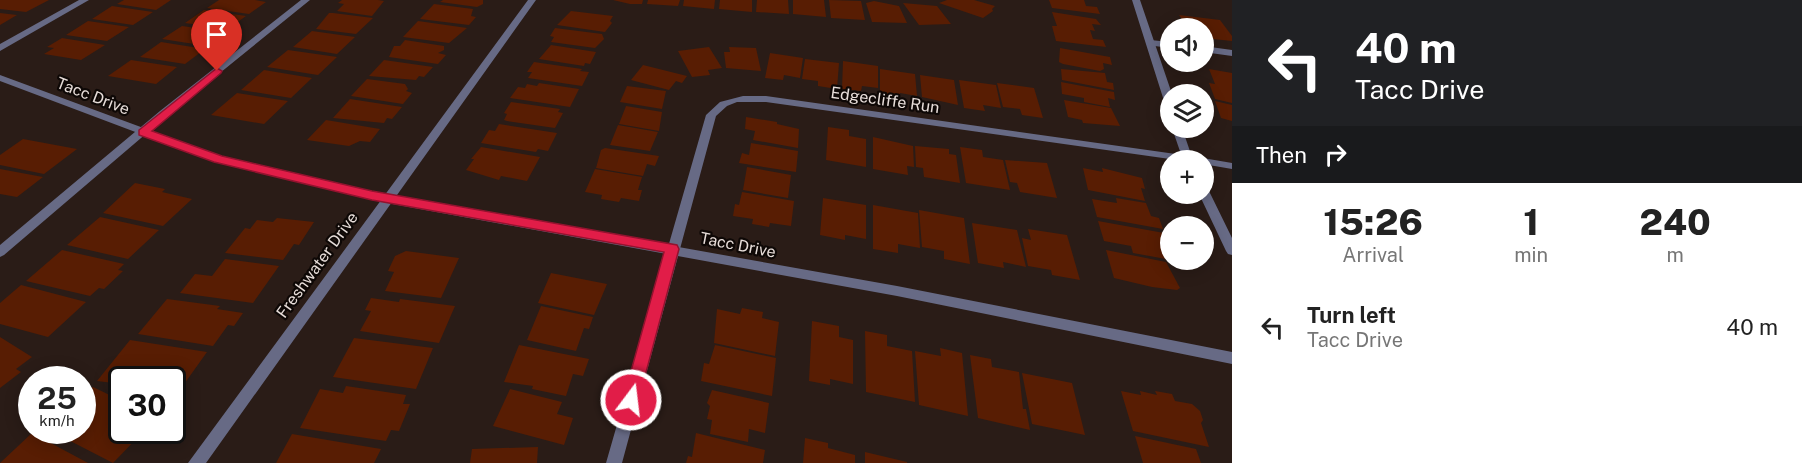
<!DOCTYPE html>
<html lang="en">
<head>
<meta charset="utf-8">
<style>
  :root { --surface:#fff; --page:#f2f2f2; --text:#222; --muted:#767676 }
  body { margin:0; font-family:"Public Sans",sans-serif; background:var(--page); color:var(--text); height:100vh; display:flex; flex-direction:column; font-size:22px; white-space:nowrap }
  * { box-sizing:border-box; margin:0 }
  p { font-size:20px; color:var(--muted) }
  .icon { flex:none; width:33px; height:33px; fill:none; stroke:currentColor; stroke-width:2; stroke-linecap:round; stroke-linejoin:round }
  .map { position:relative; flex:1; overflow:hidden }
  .sheet { display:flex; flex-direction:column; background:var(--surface); width:570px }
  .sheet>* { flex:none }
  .banner { background:#202124; color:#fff; overflow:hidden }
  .tools { position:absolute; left:1160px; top:18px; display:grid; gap:12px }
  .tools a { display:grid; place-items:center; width:54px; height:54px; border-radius:50%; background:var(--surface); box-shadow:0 3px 15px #0003; font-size:30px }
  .speed { position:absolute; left:18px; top:366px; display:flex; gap:12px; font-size:30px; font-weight:700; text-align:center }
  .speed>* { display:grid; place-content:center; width:78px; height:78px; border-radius:50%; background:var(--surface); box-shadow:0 3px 15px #0003; line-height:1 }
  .speed small { font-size:15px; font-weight:400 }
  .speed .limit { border:3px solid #111; border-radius:9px; background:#fff; color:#111 }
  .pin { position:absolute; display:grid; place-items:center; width:51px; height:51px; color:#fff; margin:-62px -26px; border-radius:50% 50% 50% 0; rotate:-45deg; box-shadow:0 0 6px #0007 }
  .pin .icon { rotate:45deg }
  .me { position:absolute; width:66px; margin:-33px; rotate:15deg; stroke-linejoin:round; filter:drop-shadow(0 0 4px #0008) }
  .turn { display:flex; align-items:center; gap:21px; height:126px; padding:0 24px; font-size:27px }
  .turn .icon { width:78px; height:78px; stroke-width:2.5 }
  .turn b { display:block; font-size:42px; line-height:51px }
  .then { display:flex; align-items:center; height:57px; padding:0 24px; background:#0003; gap:12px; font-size:22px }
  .eta { display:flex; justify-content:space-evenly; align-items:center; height:102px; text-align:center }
  .eta b { font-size:36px; font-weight:800; line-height:42px }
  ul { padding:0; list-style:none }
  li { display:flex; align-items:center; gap:18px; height:84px; padding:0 24px }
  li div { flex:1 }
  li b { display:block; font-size:22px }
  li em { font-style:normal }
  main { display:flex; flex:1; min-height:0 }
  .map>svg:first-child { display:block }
</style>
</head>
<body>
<main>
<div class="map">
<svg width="1232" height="463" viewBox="0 0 1232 463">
  <rect width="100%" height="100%" fill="#2a1c17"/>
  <path fill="#581d03" d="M 0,0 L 49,0 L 26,12 L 0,9 Z
    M 124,0 L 171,0 L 156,10 L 117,4 Z
    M 219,0 L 255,0 L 266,2 L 249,14 L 207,8 Z
    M 342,0 L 378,0 L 384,1 L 372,16 L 337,11 L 344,4 L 338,3 Z
    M 443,0 L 483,0 L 483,4 L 477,7 L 440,2 Z
    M 613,0 L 643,0 L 642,4 L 630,4 Z
    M 648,0 L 680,0 L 678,6 L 647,4 Z
    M 684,0 L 715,0 L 714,9 L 683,6 Z
    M 720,0 L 752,0 L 752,12 L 719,9 Z
    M 757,0 L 788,0 L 789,14 L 756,12 Z
    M 793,0 L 824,0 L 826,17 L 793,14 Z
    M 829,0 L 861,1 L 865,20 L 831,18 Z
    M 974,0 L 995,6 L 992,9 L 993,11 L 983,18 L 939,3 L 947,0 Z
    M 1049,0 L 1084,0 L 1086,6 L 1097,7 L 1100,14 L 1052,8 Z
    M 874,1 L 899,6 L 907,23 L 872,22 L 866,3 Z
    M 903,3 L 937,6 L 951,24 L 919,25 Z
    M 434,4 L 473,9 L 471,16 L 476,17 L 469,25 L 420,19 Z
    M 112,6 L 153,12 L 133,25 L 92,19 Z
    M 204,10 L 246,16 L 228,29 L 185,23 Z
    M 571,11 L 613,16 L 610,21 L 612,23 L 605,32 L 557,25 Z
    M 1052,12 L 1096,19 L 1101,25 L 1092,24 L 1095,31 L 1090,30 L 1093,39 L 1103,40 L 1106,47 L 1056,41 L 1052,26 L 1057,26 Z
    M 0,13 L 17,15 L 0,25 Z
    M 329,13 L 333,13 L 373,18 L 356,34 L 316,29 Z
    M 1179,15 L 1220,20 L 1232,36 L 1232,41 L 1203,38 L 1203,28 L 1188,28 Z
    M 88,21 L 129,27 L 107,41 L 66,35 Z
    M 418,21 L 467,28 L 449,43 L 403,37 Z
    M 182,26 L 225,32 L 207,46 L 162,39 Z
    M 555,28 L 602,34 L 604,39 L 595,48 L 551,42 L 554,37 L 550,36 Z
    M 312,31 L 355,37 L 337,54 L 293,47 Z
    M 62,38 L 105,45 L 81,60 L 44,54 L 54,48 L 47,47 Z
    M 405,40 L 444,46 L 444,50 L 438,53 L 446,55 L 438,64 L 389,57 L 394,46 L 400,46 Z
    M 161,42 L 205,49 L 185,64 L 140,57 Z
    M 551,45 L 596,52 L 590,64 L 585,63 L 584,66 L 539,59 Z
    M 709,47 L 722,68 L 708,70 L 710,75 L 692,77 L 678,51 Z
    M 729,47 L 756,48 L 761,71 L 726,68 L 724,52 L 730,52 Z
    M 1060,48 L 1110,57 L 1112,65 L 1103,63 L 1104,69 L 1100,71 L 1063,64 L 1059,62 Z
    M 288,50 L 337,57 L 318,75 L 267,67 Z
    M 770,53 L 803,58 L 800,78 L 784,75 L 783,80 L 765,78 Z
    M 805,59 L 839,63 L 837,89 L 818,86 L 818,81 L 802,79 Z
    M 131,60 L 177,67 L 156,84 L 108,76 Z
    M 384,60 L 433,67 L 424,77 L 419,76 L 416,80 L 369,76 Z
    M 843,61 L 878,66 L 878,88 L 862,86 L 861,91 L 842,89 Z
    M 534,62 L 582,69 L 580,71 L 589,72 L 582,86 L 528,78 L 532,72 L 527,72 Z
    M 643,65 L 687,76 L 682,83 L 676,81 L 669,90 L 631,80 Z
    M 880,69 L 915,74 L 917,96 L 900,93 L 900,99 L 880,96 Z
    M 1061,69 L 1105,73 L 1107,82 L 1113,83 L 1114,90 L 1062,80 Z
    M 1209,69 L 1232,73 L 1232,103 L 1215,99 L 1209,83 L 1215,84 Z
    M 264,70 L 312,78 L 291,98 L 241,90 Z
    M 920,75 L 954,80 L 958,105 L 922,97 Z
    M 367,79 L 405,84 L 408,89 L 406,91 L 412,93 L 403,104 L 351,96 Z
    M 959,80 L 996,85 L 1001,108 L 983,105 L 985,111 L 964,108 Z
    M 1061,82 L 1114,92 L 1115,100 L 1108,98 L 1110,107 L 1084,102 L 1084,98 L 1062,94 Z
    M 539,83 L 579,89 L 570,107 L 510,98 L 518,87 L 525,88 L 527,84 L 537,86 Z
    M 997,83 L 1034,88 L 1043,118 L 1022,115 L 1020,109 L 1003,107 Z
    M 627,86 L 666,91 L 662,109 L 620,102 Z
    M 237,93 L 288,101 L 264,124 L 211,115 Z
    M 350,99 L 402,107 L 392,119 L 387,118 L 384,123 L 333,118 Z
    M 1064,100 L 1111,108 L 1120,126 L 1083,123 L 1082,120 L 1068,117 Z
    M 1215,101 L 1232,105 L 1232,121 L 1221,118 Z
    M 511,102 L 560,109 L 558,112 L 563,113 L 555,128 L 507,121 L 504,120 L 507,114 L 504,113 Z
    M 626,106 L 662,112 L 659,131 L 619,124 Z
    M 746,117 L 777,122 L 777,124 L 799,129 L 798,148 L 753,140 L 755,131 L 745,129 Z
    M 326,120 L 380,129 L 370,142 L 360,141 L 349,146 L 307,140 Z
    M 499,124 L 557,133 L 548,151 L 538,149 L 536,152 L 481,143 L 489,130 L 495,131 Z
    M 618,125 L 658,132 L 650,151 L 610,145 Z
    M 828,127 L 849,130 L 849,136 L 866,139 L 866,167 L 826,160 Z
    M 873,137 L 913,146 L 914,167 L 907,166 L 908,175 L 873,169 Z
    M 23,139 L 77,149 L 44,174 L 0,165 L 0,155 Z
    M 751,143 L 798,151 L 796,172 L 739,163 L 742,153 L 749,155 Z
    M 915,146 L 949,149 L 949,154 L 956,155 L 960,183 L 924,177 L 923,168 L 916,167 Z
    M 481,147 L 540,157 L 527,181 L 501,176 L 499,180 L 466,170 L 474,159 L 471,159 Z
    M 960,147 L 982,150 L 983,157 L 1003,160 L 1010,190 L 966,183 Z
    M 605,148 L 659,156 L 655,166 L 647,164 L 643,176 L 596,168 L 601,150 Z
    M 1005,160 L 1047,163 L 1057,198 L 1020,192 L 1017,183 L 1010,182 Z
    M 747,167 L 791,175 L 788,198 L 743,190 Z
    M 1083,168 L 1103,172 L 1102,168 L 1142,178 L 1145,189 L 1141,188 L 1145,201 L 1088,190 Z
    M 0,169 L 43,177 L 17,197 L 0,194 Z
    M 595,169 L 642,177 L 638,190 L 642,190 L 639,201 L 621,198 L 619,202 L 601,199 L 602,195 L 585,192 Z
    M 135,183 L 165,189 L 162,192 L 192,199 L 163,226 L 103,213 Z
    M 742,192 L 794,201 L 791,226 L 770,223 L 769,227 L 752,224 L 753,219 L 733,216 L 735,204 L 739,205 Z
    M 823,198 L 866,205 L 866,239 L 845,235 L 845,240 L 820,235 Z
    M 1116,198 L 1146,203 L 1151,216 L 1159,218 L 1163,229 L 1097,217 L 1092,199 L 1117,203 Z
    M 873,205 L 918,213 L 920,248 L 898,244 L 898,253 L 873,249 Z
    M 919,210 L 964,218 L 970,264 L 944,259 L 944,251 L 922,247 Z
    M 100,217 L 159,230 L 128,259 L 67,245 Z
    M 277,218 L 314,222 L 299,245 L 294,244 L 283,260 L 225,253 L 245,228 L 250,229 L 257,220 L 273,222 Z
    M 1098,221 L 1164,233 L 1169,245 L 1160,244 L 1166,259 L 1133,253 L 1131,246 L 1104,241 Z
    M 972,223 L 1017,230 L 1026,267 L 1003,262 L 1004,268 L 978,263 Z
    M 1028,229 L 1067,235 L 1080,280 L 1052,275 L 1051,270 L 1028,266 L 1022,238 L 1031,240 Z
    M 62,250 L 124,264 L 118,270 L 123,271 L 104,289 L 99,288 L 90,296 L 26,281 Z
    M 1106,250 L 1166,262 L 1180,288 L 1177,290 L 1152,287 L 1114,278 Z
    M 406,251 L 459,258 L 441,298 L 385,291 L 394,272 L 388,271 L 395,256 Z
    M 225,259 L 279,266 L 253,303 L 180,293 L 195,274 L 212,276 Z
    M 551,273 L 607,284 L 594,315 L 538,303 Z
    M 21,285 L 86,302 L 48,337 L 0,324 L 0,303 Z
    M 371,298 L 399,302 L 400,299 L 455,306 L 439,343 L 360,331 L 371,311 L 365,310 Z
    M 167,299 L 220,306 L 217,309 L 243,313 L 234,326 L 228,325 L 213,346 L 138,334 Z
    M 541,306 L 593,317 L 589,329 L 584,328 L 576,351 L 527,340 Z
    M 742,308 L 763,312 L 762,318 L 779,322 L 775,356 L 714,343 L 717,309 L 740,314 Z
    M 812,321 L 839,326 L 839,337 L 853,340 L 853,384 L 830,379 L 830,385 L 809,381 Z
    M 865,331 L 887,335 L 887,346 L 912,351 L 915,402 L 866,392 Z
    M 0,337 L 32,357 L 16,369 L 21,372 L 0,388 Z
    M 354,338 L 433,348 L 416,389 L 333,377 Z
    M 130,340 L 207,352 L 182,387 L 172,385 L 172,380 L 122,380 L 122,384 L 97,381 Z
    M 519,345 L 589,359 L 583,376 L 573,374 L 566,396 L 532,389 L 533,386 L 504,382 Z
    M 715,345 L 776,358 L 772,396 L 701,381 L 704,363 L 709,364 Z
    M 940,348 L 962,353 L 968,416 L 919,405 L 915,351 L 941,356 Z
    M 970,355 L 991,359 L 992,367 L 1019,372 L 1023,409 L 1026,409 L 1030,430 L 978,418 Z
    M 1022,373 L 1072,383 L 1085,435 L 1032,424 Z
    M 346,386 L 406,395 L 403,404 L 410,404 L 399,431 L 391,430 L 386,441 L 300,428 L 320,389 L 343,393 Z
    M 93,387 L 122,401 L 122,430 L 145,430 L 113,463 L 49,430 L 82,430 L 82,396 Z
    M 510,389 L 562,402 L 557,414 L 573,418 L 564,445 L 493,426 Z
    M 712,390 L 769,403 L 765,433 L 749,429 L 748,442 L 710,434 L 712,420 L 707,419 L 710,406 L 707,403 Z
    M 1121,391 L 1141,395 L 1140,391 L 1157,395 L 1155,391 L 1172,394 L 1175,401 L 1192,404 L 1200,411 L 1203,420 L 1201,423 L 1209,447 L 1133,431 Z
    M 32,433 L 88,463 L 0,463 Z
    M 696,433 L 765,450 L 763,463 L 686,463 L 688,456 L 692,457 Z
    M 292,434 L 381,449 L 374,463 L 276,463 Z
    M 1135,436 L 1196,449 L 1201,463 L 1143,463 Z
    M 805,438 L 828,443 L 828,448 L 855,455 L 855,463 L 803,463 Z
    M 538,447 L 537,463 L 470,463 L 472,449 Z
    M 865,452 L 907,462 L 907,463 L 865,463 Z"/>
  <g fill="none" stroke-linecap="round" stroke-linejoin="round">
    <path fill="#676a85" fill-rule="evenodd" d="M 79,0 L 89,0 L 0,51 L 0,44 Z
      M 301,0 L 310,0 L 168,115 L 4,255 L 0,257 L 0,245 L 160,111 Z
      M 528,0 L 536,0 L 206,463 L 188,463 Z
      M 1150,40 L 1170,42 L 1170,48 L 1147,45 L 1147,41 Z
      M 1203,46 L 1232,50 L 1232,56 L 1203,52 Z
      M 743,96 L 766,96 L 1197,157 L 1232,163 L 1232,169 L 1203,164 L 1203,160 L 1177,160 L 766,102 L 737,102 L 727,106 L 716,116 L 622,463 L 606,463 L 706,115 L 720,102 Z"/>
    <path fill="#676a85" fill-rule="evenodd" d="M 1132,0 L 1140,0 L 1172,94 L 1170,94 L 1170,107 L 1165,104 Z
      M 0,75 L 222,157 L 387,195 L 897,286 L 1232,352 L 1232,364 L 897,296 L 387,203 L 215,162 L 0,81 Z
      M 1172,128 L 1182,128 L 1193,160 L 1183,160 Z
      M 1203,187 L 1209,191 L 1232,238 L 1232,255 L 1228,254 L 1226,251 L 1199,194 L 1203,194 Z"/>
  </g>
  <path fill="#e11d48" stroke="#92132f" stroke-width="1.5" d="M 217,68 L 222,71 L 221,73 L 152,131 L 222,156 L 372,191 L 677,245 L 679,249 L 637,406 L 631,408 L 625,406 L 623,400 L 664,252 L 372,200 L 214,162 L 139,135 L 139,130 Z"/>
  <g text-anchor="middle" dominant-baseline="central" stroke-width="4.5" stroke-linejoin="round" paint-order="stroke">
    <g font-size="16" fill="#e7ddd9" stroke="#0e0806">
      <text transform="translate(93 96) rotate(21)">Tacc Drive</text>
      <text transform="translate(885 100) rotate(8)">Edgecliffe Run</text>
      <text transform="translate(738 245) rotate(11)">Tacc Drive</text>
      <text transform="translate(317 265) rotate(-54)">Freshwater Drive</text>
    </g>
  </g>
</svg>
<div class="tools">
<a><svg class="icon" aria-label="sound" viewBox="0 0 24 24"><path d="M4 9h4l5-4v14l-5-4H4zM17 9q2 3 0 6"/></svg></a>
<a><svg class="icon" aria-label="layers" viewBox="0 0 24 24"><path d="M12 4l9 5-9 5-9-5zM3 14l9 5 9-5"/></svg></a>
<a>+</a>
<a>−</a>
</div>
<div class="speed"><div>25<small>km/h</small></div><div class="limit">30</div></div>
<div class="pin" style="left:217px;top:71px;background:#d93025"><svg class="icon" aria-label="arrive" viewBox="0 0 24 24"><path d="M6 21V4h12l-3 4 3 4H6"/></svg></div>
<svg class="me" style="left:631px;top:400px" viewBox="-20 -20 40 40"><circle r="17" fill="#e11d48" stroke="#fff" stroke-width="3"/><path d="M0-11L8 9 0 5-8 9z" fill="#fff"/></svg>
</div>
<section class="sheet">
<div class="banner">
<div class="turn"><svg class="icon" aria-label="left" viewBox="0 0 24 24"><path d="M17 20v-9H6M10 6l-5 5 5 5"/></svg><div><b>40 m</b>Tacc Drive</div></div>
<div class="then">Then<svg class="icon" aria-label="right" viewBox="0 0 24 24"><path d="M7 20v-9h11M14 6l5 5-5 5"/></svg></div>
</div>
<div class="eta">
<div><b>15:26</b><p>Arrival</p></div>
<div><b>1</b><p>min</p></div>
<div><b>240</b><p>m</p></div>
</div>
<ul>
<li><svg class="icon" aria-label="left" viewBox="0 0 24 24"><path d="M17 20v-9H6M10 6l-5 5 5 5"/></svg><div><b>Turn left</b><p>Tacc Drive</p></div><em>40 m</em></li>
</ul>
</section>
</main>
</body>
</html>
